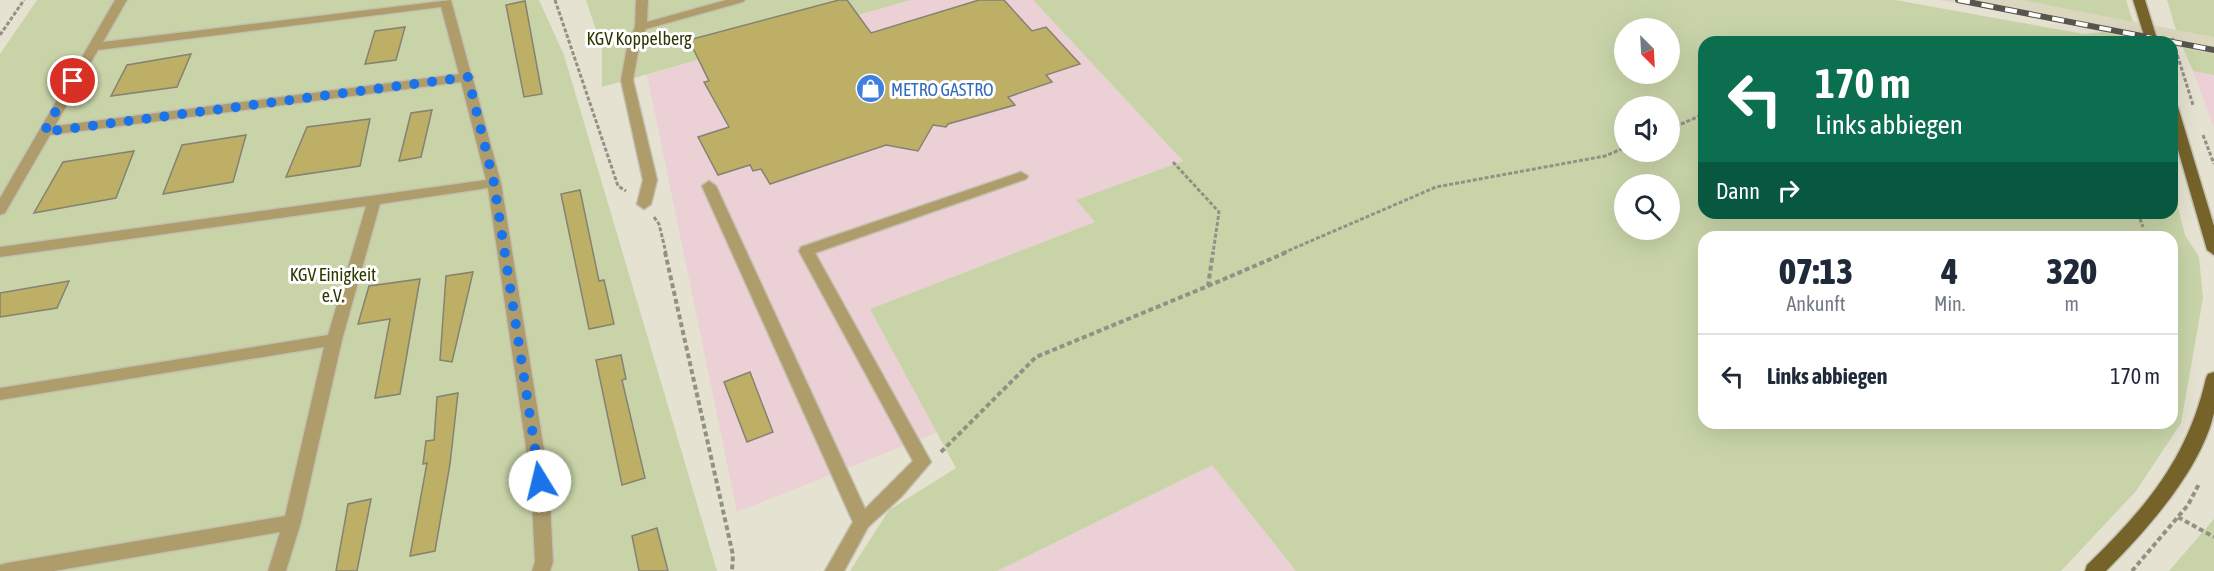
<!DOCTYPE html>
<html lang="de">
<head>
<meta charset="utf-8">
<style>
  :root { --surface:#fff; --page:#f6f6f7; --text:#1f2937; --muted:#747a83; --line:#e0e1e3 }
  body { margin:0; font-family:"Asap Condensed",sans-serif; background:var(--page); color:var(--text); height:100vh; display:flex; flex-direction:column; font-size:22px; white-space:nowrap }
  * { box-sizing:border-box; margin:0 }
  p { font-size:20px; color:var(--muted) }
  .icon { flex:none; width:33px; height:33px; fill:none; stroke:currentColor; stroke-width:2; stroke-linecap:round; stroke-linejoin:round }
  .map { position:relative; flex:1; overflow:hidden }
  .details { position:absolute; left:1698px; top:231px; width:480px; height:198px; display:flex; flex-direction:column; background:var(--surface); border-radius:18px; box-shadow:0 6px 24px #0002 }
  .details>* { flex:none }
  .guide { position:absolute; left:1698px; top:36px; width:480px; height:183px; border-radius:18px; box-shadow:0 6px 24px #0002; background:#0b6e4f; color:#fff; overflow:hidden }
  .needle { width:39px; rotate:156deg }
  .buttons { position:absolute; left:1614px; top:18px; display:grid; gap:12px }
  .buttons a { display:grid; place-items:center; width:66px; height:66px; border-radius:50%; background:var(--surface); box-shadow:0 6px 24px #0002; font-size:30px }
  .pin { position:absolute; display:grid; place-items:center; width:51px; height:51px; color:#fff; margin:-26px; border:3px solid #fff; border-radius:50%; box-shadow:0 2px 6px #0007 }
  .me { position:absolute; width:66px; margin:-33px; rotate:351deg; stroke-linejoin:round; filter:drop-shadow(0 0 4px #0008) }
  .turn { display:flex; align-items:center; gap:21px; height:126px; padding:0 18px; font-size:27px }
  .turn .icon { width:78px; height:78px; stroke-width:2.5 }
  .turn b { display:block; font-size:42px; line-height:51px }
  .then { display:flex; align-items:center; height:57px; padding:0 18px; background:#0003; gap:12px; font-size:22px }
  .eta { display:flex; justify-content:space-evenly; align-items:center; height:102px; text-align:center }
  .eta b { font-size:36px; font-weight:800; line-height:42px }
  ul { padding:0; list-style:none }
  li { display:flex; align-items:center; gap:18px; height:84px; padding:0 18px; border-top:2px solid var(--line) }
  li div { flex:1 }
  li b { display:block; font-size:22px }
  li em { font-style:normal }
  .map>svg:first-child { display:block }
</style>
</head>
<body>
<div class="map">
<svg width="2214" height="571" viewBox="0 0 2214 571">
  <rect width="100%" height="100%" fill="#e5e2d1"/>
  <path fill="#ebd0d5" d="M 911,0 L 1033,0 L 1183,161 L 1076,200 L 1095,222 L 870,309 L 938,432 L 737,512 L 647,75 Z
    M 2193,71 L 2214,75 L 2214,128 Z
    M 1212,465 L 1296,571 L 997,571 Z"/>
  <path fill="#dbd7be" d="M 1941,0 L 2022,0 L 2214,37 L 2214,54 L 2172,46 L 2172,42 L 2154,42 Z"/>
  <path fill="#c8d4a8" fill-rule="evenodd" d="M 37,0 L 539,0 L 564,55 L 717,571 L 0,571 L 0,54 Z
    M 586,0 L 911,0 L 602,87 L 602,48 Z
    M 1033,0 L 1895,0 L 2084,34 L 2103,32 L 2139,39 L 2143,42 L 1704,42 L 1704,213 L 2172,213 L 2172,185 L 2185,235 L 2199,257 L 2203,298 L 2181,423 L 2136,491 L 2061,571 L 1296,571 L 1212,465 L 997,571 L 850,571 L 889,510 L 956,468 L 870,309 L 1095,222 L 1076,200 L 1183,161 ZM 1670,28 L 1670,74 L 1624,74 L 1624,28 ZM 1624,106 L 1670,106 L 1670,152 L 1624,152 ZM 1670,184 L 1670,230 L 1624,230 L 1624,184 ZM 1704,237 L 2172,237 L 2172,423 L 1704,423 Z
    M 2022,0 L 2126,0 L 2133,22 Z
    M 2167,0 L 2214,0 L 2214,37 L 2176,30 Z
    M 2183,48 L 2214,54 L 2214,75 L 2193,71 Z
    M 2214,519 L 2214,571 L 2169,571 Z"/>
  <path fill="#bdaf66" stroke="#858273" stroke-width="1.5" d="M 839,0 L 847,0 L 871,33 L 979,0 L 1004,0 L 1032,31 L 1046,27 L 1080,64 L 1046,75 L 1052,82 L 1008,97 L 1015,105 L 948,124 L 946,127 L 933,125 L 918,151 L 886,145 L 770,184 L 761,169 L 753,171 L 750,165 L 718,175 L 698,137 L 729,127 L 704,82 L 709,81 L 689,40 Z
    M 525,1 L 542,94 L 524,97 L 506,5 Z
    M 405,27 L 396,60 L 365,64 L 375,31 Z
    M 191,54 L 177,87 L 111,96 L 127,65 Z
    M 432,110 L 421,157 L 399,161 L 411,113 Z
    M 370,119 L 360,166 L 286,177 L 307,127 Z
    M 246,135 L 233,182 L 163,194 L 182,145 Z
    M 134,151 L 116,198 L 34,213 L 63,162 Z
    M 580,190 L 599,281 L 604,280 L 614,324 L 589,329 L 561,194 Z
    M 473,272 L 452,362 L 440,360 L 446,276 Z
    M 420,279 L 400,394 L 375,398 L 390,319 L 358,324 L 369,286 Z
    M 69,281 L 57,308 L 0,317 L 0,293 Z
    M 621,355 L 626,379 L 622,380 L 645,478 L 622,485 L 596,360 Z
    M 750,372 L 773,432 L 747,442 L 724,382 Z
    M 458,393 L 450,464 L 435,551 L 410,556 L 427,463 L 423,464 L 426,441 L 434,440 L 437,397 Z
    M 371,499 L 357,571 L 336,571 L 348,504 Z
    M 657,528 L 668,571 L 639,571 L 632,536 Z"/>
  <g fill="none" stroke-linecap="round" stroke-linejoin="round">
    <defs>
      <path id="minor" d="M 115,0 L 127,0 L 103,42 L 451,0 L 471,74 L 474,77 L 473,79 L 501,183 L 549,481 L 553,562 L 550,571 L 532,571 L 535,562 L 531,481 L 488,188 L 380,204 L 342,340 L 301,522 L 286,571 L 268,571 L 280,532 L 54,571 L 0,571 L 0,565 L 7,563 L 285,516 L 324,347 L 0,400 L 0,388 L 328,335 L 366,206 L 0,257 L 0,247 L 486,180 L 461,82 L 50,135 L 5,213 L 0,215 L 0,198 ZM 441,7 L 459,74 L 55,126 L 98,50 Z
        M 636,0 L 648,0 L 647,22 L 726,0 L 745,0 L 743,2 L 646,29 L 640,42 L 633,80 L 657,180 L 651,204 L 644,209 L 637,204 L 643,180 L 621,80 L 628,42 L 635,27 Z
        M 1021,172 L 1028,176 L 1026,179 L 815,253 L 931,462 L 901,497 L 868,527 L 844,571 L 825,571 L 853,522 L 702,186 L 709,181 L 716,186 L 865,509 L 913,461 L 799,251 L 801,247 Z"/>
      <path id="major" d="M 2133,0 L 2145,0 L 2158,42 L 2146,42 Z
        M 2172,103 L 2178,107 L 2214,226 L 2214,255 L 2207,250 L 2172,129 Z
        M 2214,372 C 2214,385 2214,400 2214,413 C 2201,470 2146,531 2106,571 L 2085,571 L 2087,565 C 2145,509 2188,458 2206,378 L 2208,374 Z"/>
    </defs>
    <use href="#minor" stroke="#c3c0b1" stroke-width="3"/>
    <use href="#major" stroke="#c3c0b1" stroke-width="3"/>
    <path stroke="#939085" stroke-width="3" stroke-dasharray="4 2" stroke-linecap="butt" d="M 555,0 L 618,186 L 626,191
      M 0,35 L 24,0
      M 2172,38 L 2193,105
      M 1670,129 L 1704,114
      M 2203,135 L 2214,164
      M 1173,162 L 1219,212 L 1213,253
      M 2138,213 L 2143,227
      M 654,217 L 659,224 L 666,253
      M 1283,253 L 1436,187 L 1605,156 L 1624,148"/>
    <path stroke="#939085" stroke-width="4" stroke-dasharray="5 3" stroke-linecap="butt" d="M 665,252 L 733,555 L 732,571
      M 1208,286 L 1287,252
      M 941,452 L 1036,357 L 1208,286 L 1213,252
      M 2178,517 L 2214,537
      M 2132,571 L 2188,505 L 2199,484"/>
    <use href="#minor" fill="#ae9c6b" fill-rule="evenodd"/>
    <use href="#major" fill="#76632a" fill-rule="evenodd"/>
    <defs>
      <path id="rail" d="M 1958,0 L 2214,50"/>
    </defs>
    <use href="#rail" stroke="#57554d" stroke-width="6"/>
    <use href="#rail" stroke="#fff" stroke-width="4" stroke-dasharray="12" stroke-linecap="butt"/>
  </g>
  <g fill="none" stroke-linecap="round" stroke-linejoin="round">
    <path stroke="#1a73e8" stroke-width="10" stroke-dasharray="0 18" d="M 73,81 L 44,132 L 468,77 L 494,183 L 540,481"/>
  </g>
  <defs>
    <symbol id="shop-disc" viewBox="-11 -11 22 22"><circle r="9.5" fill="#3f7fe0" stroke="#fff"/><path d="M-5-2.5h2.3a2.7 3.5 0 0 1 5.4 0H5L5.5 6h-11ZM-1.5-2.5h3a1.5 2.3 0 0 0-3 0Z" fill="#fff"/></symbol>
  </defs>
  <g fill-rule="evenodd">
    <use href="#shop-disc" x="854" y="72" width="33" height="33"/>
  </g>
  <g text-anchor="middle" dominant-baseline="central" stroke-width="6" stroke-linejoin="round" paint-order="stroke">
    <g font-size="18" fill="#2d3700" stroke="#fff">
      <text x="639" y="38">KGV Koppelberg</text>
      <text x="333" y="274">KGV Einigkeit<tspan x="333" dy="21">e.V.</tspan></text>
    </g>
    <g font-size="18" fill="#366cbe" stroke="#fff" text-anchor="start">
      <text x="891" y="89">METRO GASTRO</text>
    </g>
  </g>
</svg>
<div class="buttons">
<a><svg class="needle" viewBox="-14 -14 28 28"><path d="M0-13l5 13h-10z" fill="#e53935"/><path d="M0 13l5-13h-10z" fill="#747a83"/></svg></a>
<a><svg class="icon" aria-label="sound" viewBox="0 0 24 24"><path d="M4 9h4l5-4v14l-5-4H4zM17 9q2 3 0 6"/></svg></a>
<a><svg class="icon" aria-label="search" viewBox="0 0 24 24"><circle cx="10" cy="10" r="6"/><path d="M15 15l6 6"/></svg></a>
</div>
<div class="pin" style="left:73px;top:81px;background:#d93025"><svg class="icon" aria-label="arrive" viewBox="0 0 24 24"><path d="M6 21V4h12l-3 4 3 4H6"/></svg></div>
<svg class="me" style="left:540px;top:481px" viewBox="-20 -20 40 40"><circle r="19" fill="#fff"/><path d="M0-13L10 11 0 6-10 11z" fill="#1a73e8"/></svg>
<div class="guide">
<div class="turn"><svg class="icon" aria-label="left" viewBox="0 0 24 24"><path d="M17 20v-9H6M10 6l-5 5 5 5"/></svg><div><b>170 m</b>Links abbiegen</div></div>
<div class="then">Dann<svg class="icon" aria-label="right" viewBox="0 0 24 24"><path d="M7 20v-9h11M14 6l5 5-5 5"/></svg></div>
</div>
<section class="details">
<div class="eta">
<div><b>07:13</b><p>Ankunft</p></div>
<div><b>4</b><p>Min.</p></div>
<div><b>320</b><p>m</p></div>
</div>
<ul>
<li><svg class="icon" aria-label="left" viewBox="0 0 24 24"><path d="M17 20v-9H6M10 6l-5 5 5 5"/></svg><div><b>Links abbiegen</b></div><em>170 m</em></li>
</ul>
</section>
</div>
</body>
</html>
